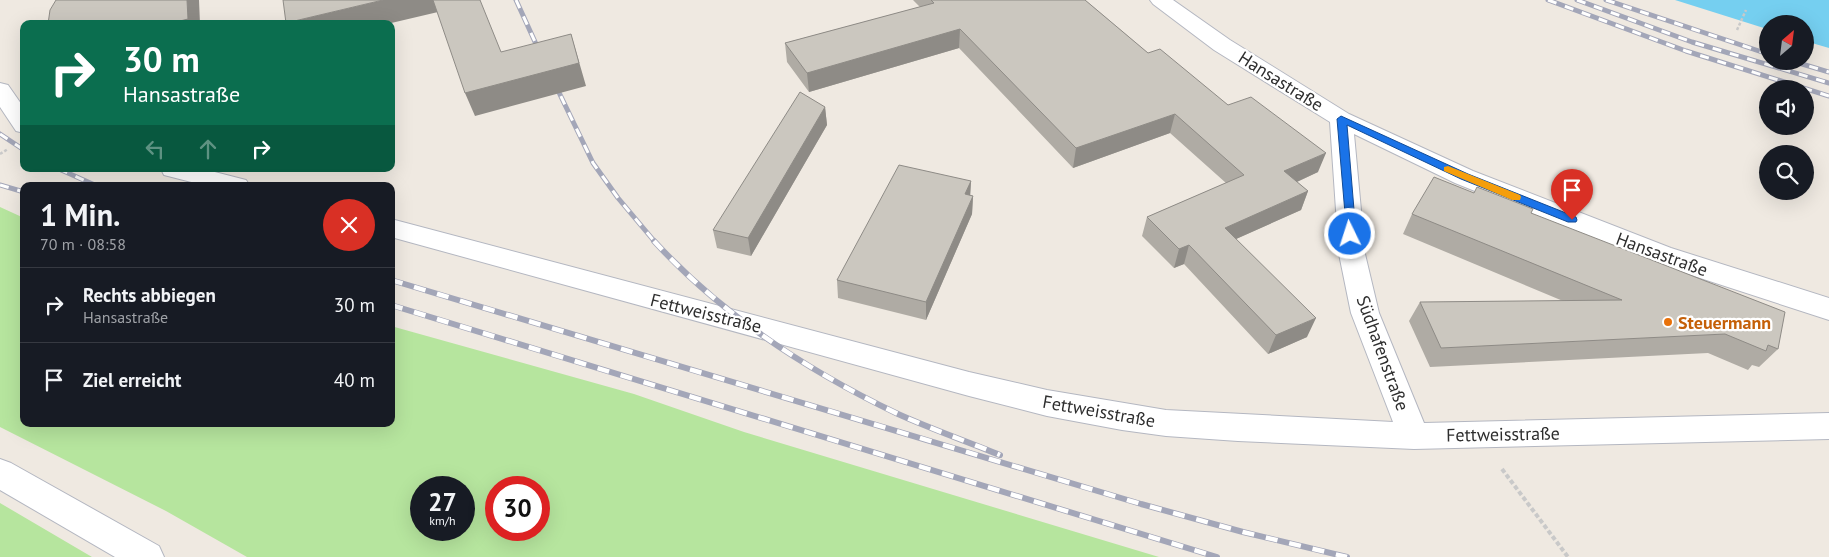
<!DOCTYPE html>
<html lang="de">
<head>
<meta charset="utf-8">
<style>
  :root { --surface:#171b24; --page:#20242c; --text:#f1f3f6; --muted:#9ea1a6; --line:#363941 }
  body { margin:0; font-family:"PT Sans",sans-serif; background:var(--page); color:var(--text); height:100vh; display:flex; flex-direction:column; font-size:19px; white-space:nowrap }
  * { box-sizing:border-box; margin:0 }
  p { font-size:16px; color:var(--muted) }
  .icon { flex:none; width:28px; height:28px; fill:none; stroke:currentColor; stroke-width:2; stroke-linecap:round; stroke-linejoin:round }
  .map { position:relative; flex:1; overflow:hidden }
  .side { position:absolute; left:20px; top:182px; width:375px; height:245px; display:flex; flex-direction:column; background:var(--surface); border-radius:10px; box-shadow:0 5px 20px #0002 }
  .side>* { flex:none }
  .guide { position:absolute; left:20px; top:20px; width:375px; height:152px; border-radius:10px; box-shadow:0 5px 20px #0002; background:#0b6e4f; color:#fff; overflow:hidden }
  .needle { width:32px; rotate:28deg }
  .buttons { position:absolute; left:1759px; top:15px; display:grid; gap:10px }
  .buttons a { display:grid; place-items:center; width:55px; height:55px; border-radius:50%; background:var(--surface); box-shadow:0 5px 20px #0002; font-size:25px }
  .speed { position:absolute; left:410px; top:476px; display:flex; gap:10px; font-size:25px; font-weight:700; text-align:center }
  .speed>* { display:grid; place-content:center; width:65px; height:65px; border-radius:50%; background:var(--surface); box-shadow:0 5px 20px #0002; line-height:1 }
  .speed small { font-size:12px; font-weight:400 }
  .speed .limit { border:8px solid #d22; background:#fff; color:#111 }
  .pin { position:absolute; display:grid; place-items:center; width:42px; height:42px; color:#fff; margin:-51px -21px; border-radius:50% 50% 50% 0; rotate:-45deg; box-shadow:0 0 5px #0007 }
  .pin .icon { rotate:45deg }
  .me { position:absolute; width:55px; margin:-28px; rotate:356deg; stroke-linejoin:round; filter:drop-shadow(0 0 4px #0008) }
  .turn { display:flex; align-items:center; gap:18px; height:105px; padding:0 20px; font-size:22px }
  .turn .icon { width:65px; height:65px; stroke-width:2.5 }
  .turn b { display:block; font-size:35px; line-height:42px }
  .lanes { display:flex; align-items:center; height:48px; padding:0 20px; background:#0003; justify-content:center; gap:25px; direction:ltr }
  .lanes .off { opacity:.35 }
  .round { display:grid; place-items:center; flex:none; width:52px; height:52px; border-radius:26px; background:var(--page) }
  .headline { display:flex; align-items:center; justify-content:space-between; height:85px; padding:0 20px }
  h1 { font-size:30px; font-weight:600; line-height:38px }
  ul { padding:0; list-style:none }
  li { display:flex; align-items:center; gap:15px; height:75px; padding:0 20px; border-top:1px solid var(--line) }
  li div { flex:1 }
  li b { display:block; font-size:19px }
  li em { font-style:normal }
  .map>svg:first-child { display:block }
</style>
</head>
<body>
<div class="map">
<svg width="1829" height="557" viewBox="0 0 1829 557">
  <rect width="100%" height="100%" fill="#efe9e1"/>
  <path fill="#b6e59e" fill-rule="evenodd" d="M 0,207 L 24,218 L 24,424 L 391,424 L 391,326 L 634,394 L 744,432 L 1159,557 L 247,557 L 166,511 L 0,427 ZM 421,488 L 464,488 L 464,530 L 421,530 ZM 496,488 L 539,488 L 539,530 L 496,530 Z
    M 0,503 L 92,557 L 0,557 Z"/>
  <path fill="#75cff0" d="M 1675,0 L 1829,0 L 1829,48 L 1805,41 L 1805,24 L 1768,24 L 1767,29 Z"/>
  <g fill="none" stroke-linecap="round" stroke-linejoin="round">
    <defs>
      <path id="minor" d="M 1150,0 L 1173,0 L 1230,40 L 1349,114 L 1473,171 L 1671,248 L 1829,298 L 1829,320 L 1651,262 L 1455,183 L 1354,134 L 1365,254 L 1379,313 L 1424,423 L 1829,413 L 1829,439 L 1414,449 L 1238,441 L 1166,436 L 1122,430 L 1047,416 L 969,396 L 391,237 L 391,219 L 969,372 L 1047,390 L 1166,410 L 1393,422 L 1351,313 L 1339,254 L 1330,122 L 1214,50 L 1153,4 Z
        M 0,83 L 8,85 L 24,108 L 24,133 L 16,131 L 0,107 Z
        M 161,169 L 203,169 L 246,180 L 250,186 L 207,186 L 164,175 Z
        M 0,459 L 11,463 L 159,546 L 164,557 L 115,557 L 0,490 Z"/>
    </defs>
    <use href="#minor" stroke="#b4b7c1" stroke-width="2"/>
    <path stroke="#c9c9c9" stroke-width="2.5" stroke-dasharray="3 2" stroke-linecap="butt" d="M 1737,30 L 1746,10
      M 0,154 L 8,149"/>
    <path stroke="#c9c9c9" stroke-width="4" stroke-dasharray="4.5 2.5" stroke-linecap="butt" d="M 1502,469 L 1568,557"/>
    <use href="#minor" fill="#fff" fill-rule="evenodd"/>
    <defs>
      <path id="rail-far1" d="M 516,0 L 541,55
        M 1548,0 L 1686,51 L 1829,96
        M 1577,0 L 1692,42 L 1829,83
        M 1606,0 L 1768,54
        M 1792,61 L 1829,72
        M 553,80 L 593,163 L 618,198 L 655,242
        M 0,134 L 24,150
        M 59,169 L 97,186
        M 0,185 L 24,192"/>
      <path id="rail" d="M 654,241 C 721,314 808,371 898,414 C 931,429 966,441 1000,455
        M 391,280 L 1141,504 L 1243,532 L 1347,557
        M 391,305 L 1217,557"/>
    </defs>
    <use href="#rail-far1" stroke="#a3a6b8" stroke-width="5"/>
    <use href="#rail" stroke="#a3a6b8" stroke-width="6"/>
    <use href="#rail-far1" stroke="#fff" stroke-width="3" stroke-dasharray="9" stroke-linecap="butt"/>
    <use href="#rail" stroke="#fff" stroke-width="4.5" stroke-dasharray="12" stroke-linecap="butt"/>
  </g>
  <path fill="#afaba4" d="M 913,0 L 1085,0 L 1148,53 L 1228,105 L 1318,172 L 1297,182 L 1308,191 L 1301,210 L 1236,239 L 1307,337 L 1268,354 L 1184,264 L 1174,268 L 1142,236 L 1147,217 L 1226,183 L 1170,133 L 1073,168 L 959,48 L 809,92 L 787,62 L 785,43 L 920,7 Z
    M 825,107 L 827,125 L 751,256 L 717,248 L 713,230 Z
    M 971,181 L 970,195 L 973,196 L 972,214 L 926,320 L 838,298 L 837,280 Z
    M 1474,193 L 1531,213 L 1778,349 L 1759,367 L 1752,365 L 1748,370 L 1708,353 L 1430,367 L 1409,321 L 1420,302 L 1563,301 L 1403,234 L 1412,214 Z"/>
  <path fill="#8e8b86" d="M 187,0 L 199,0 L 200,24 L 168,24 Z
    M 383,0 L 433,0 L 438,12 L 387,24 L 287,24 L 286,23 Z
    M 960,29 L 959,48 L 809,92 L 807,73 Z
    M 571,34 L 586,86 L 475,116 L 465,93 Z
    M 825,107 L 827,125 L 751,256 L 748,238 Z
    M 1175,114 L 1170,133 L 1073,168 L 1076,148 Z
    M 1326,153 L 1318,172 L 1277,191 L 1284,171 Z
    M 971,181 L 970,199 L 965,194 Z
    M 1308,191 L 1301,210 L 1218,247 L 1225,228 Z
    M 973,196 L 972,214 L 926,320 L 926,302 Z
    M 1189,245 L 1184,264 L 1174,268 L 1179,249 Z
    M 1316,318 L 1307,337 L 1268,354 L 1276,335 Z"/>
  <path fill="#cbc7bf" stroke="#8e8b86" d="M 56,0 L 187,0 L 188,19 L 168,24 L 48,24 L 50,10 Z
    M 283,0 L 383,0 L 286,23 Z
    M 433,0 L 480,0 L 501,52 L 571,34 L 579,63 L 465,93 Z
    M 931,0 L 1085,0 L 1148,53 L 1160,49 L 1228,105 L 1251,97 L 1326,153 L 1284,171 L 1308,191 L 1225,228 L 1316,318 L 1276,335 L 1189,245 L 1179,249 L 1147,217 L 1244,175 L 1175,114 L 1076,148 L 960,29 L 807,73 L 785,43 L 934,3 Z
    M 800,92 L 825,107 L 748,238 L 713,230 Z
    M 899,165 L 971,181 L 965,194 L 973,196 L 926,302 L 837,280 Z
    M 1434,177 L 1474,193 L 1477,187 L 1533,209 L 1531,213 L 1785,312 L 1778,349 L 1768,345 L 1766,351 L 1725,334 L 1441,348 L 1420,302 L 1622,300 L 1412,214 Z"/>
  <path fill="#1a73e8" stroke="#114b97" d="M 1341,116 L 1468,174 L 1576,217 L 1577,220 L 1576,222 L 1568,222 L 1461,179 L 1347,125 L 1356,234 L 1350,238 L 1347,237 L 1337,119 Z"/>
  <path fill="#f59e0b" d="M 1448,166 L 1520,195 L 1521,197 L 1520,200 L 1512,200 L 1444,171 L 1444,167 Z"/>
  <circle fill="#e8710a" stroke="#fff" stroke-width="2" cx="1668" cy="322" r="5"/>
  <g text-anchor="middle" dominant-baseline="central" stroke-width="4.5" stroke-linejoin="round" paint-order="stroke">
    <g font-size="18" fill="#2e2e2e" stroke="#fff">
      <text transform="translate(1281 81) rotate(32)">Hansastraße</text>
      <text transform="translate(1662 254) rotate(20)">Hansastraße</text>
      <text transform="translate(706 313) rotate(14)">Fettweisstraße</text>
      <text transform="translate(1383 353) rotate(70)">Südhafenstraße</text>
      <text transform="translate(1099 411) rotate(10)">Fettweisstraße</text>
      <text transform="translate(1503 434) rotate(-1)">Fettweisstraße</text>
    </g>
    <g font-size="18" font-weight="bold" fill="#c56008" stroke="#fff" text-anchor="start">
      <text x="1678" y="322">Steuermann</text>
    </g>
  </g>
</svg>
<div class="buttons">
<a><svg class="needle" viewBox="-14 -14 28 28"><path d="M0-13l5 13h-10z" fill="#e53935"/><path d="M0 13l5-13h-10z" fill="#9ea1a6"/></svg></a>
<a><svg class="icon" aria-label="sound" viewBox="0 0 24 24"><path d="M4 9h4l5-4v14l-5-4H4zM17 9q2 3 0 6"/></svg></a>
<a><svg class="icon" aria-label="search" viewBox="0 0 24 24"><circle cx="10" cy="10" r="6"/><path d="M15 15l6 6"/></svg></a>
</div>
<div class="speed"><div>27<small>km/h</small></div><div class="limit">30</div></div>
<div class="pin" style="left:1572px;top:220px;background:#d93025"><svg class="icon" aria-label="arrive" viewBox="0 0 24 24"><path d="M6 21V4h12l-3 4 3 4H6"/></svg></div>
<svg class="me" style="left:1350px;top:234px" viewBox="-20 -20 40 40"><circle r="17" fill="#1a73e8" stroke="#fff" stroke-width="3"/><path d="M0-11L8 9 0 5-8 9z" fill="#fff"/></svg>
<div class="guide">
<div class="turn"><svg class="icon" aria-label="right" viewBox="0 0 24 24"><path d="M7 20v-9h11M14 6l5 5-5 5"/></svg><div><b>30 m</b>Hansastraße</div></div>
<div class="lanes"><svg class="icon off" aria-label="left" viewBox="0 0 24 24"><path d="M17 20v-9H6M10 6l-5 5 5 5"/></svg><svg class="icon off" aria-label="ahead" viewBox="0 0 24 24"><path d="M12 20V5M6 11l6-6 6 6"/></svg><svg class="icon" aria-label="right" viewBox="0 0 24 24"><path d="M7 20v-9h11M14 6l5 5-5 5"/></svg></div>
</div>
<section class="side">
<div class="headline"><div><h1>1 Min.</h1><p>70 m · 08:58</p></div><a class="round" style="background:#d93025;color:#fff"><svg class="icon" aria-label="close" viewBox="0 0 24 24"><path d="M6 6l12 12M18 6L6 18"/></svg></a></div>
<ul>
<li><svg class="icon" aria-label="right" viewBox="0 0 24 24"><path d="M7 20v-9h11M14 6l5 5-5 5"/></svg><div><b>Rechts abbiegen</b><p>Hansastraße</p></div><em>30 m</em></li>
<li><svg class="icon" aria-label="arrive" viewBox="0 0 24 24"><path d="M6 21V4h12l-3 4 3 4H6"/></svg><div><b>Ziel erreicht</b></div><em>40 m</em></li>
</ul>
</section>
</div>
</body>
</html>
